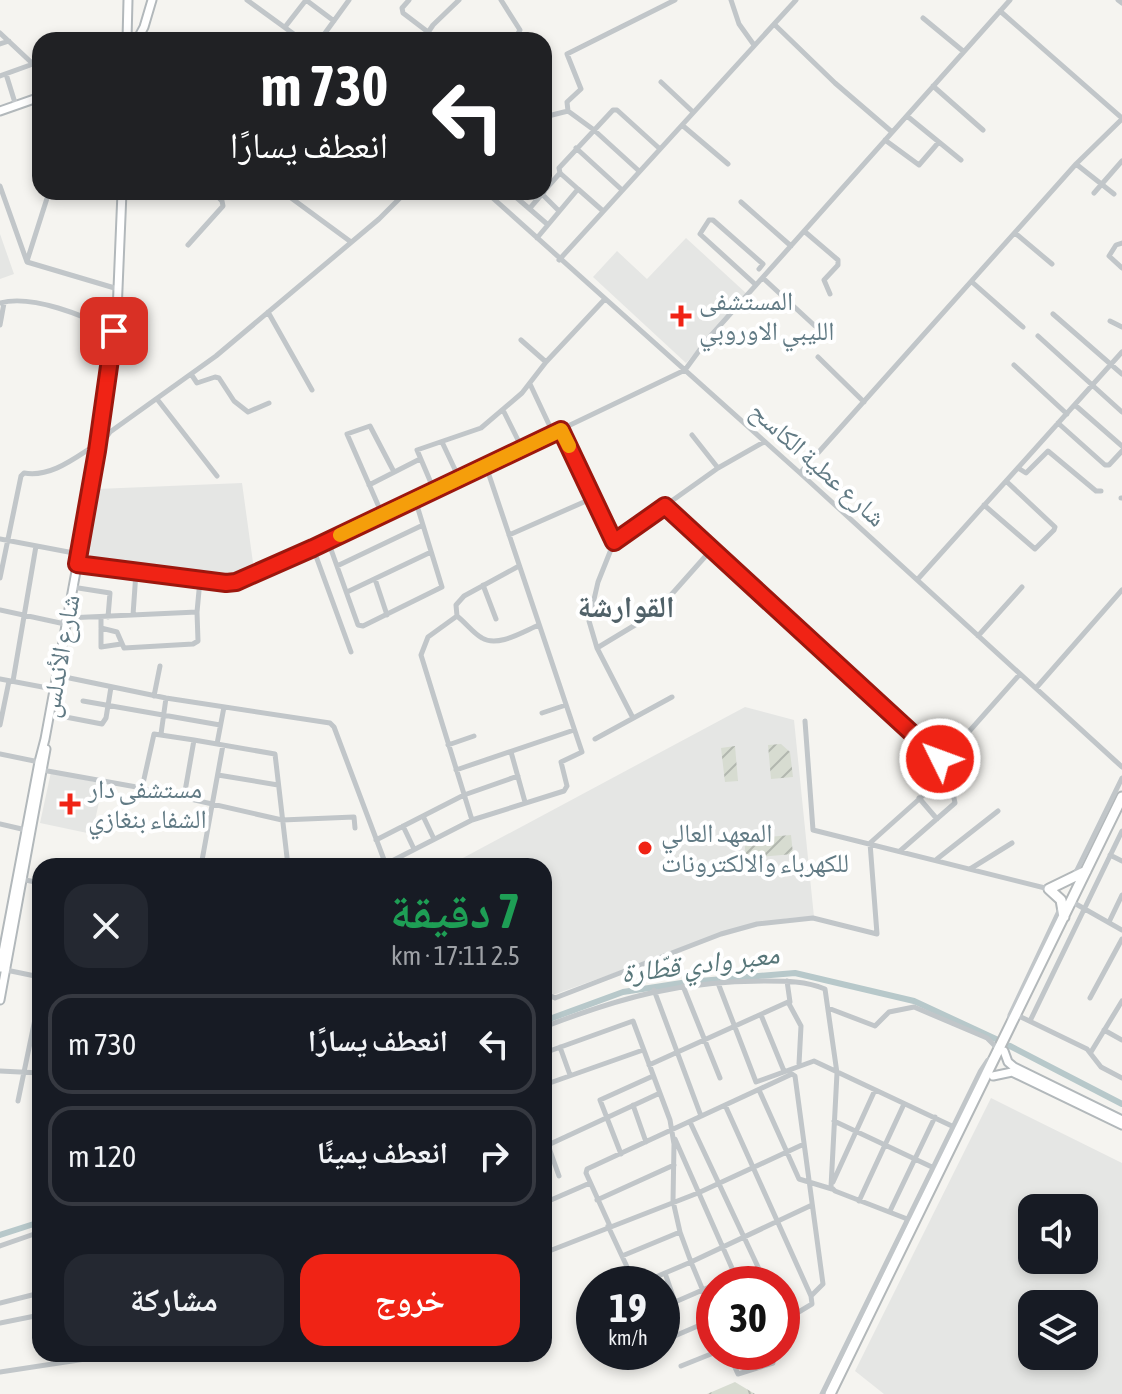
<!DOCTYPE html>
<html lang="ar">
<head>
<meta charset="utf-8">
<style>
  :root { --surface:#171b24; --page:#242831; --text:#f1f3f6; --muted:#9ea1a6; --line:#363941; --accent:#f02315 }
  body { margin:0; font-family:"Asap Condensed","Noto Naskh Arabic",sans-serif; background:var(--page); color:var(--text); direction:rtl; height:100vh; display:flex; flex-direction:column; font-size:30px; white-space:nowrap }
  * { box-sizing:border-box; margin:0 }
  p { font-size:26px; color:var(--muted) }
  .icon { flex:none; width:44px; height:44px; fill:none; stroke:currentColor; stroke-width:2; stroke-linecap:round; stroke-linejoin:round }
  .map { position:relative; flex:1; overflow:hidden; direction:ltr }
  .details { position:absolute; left:32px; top:858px; width:520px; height:504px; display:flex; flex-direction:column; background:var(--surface); border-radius:24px; box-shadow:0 4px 12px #0003; direction:rtl }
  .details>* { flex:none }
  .top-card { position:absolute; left:32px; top:32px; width:520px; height:168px; border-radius:24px; box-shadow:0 4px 12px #0003; direction:rtl; background:#202124; color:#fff; overflow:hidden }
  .buttons { position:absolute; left:1018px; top:1194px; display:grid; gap:16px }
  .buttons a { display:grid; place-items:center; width:80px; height:80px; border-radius:16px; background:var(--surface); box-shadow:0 4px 12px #0003; font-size:40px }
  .speed { position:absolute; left:576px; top:1266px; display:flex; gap:16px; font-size:40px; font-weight:700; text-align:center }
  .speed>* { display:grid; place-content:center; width:104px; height:104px; border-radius:50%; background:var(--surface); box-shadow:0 4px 12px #0003; line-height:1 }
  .speed small { font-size:20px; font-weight:400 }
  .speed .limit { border:12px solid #d22; background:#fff; color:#111 }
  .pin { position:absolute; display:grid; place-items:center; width:68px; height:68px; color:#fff; margin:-34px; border-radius:16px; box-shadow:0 4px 12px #0006 }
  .me { position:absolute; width:88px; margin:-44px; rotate:312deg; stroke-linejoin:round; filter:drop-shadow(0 0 6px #0008) }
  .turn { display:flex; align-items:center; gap:28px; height:168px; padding:0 32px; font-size:36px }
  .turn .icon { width:104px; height:104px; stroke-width:2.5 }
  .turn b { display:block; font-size:56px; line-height:68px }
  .round { display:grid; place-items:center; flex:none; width:84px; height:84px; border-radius:24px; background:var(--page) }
  .overview { display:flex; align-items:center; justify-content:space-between; height:136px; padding:0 32px }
  h1 { font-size:48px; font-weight:700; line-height:60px; color:#1e9e55 }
  .button { display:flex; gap:16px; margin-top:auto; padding:16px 32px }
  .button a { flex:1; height:92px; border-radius:24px; background:var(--accent); color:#fff; font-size:32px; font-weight:700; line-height:92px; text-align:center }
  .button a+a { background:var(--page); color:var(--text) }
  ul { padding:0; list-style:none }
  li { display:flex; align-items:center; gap:24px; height:100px; margin:0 16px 12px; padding:0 16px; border:4px solid var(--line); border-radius:24px }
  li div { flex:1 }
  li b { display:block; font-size:30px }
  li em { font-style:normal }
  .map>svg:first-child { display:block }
</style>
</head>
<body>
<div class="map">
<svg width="1122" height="1394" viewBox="0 0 1122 1394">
  <defs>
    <pattern id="grass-tufts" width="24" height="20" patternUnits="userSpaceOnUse" patternTransform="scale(2)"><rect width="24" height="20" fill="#d7dcd1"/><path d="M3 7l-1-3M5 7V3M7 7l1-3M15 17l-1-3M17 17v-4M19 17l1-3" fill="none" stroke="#b2b7af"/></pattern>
    <pattern id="garden-furrows" width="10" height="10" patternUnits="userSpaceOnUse" patternTransform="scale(2)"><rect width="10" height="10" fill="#d7dcd1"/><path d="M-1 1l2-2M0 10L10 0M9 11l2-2" fill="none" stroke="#b2b7af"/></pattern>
  </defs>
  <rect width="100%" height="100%" fill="#f5f4f0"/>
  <path fill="#e5e6e4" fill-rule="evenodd" d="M 0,234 L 14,274 L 0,279 Z
    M 686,238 L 747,294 L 686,363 L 593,277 L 617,251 L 647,279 Z
    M 242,483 L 254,570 L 227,580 L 80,560 L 97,489 Z
    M 745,707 L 794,720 L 814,917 L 789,918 L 736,929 L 553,995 L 544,982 L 544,866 L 448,866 Z
    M 51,772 L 103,784 L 92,834 L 40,823 Z
    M 991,1098 L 1122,1163 L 1122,1394 L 884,1394 L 855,1371 ZM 1084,1208 L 1084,1260 L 1032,1260 L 1032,1208 ZM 1084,1304 L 1084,1356 L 1032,1356 L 1032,1304 Z"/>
  <path fill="url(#grass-tufts)" d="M 735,1382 L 755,1394 L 707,1394 Z"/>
  <path fill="url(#garden-furrows)" d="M 781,744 L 790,752 L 793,777 L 771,779 L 768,745 Z
    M 735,746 L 738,781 L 725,782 L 721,748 Z
    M 791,835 L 793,854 L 746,858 L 744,839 Z"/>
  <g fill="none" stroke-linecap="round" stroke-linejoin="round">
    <path stroke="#b7c8ca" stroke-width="6" d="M 544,1021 L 623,992 L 688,982 L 795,973 L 914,1001 L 998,1040
      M 1010,1046 L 1122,1104
      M 0,1235 L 40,1222"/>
    <defs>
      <path id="major" d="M 127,40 L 128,0
        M 137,40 L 144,27 L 152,0
        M 0,111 L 40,97
        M 0,968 L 39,762 L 45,739 L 84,528 L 117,313 L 122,192
        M 0,1000 L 46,749
        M 1004,1051 L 1008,1062 L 1014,1067 L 1122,1120
        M 993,1076 L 1012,1072 L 1122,1125"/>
      <path id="highway" d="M 1064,917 L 1061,900 L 1049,889 L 1086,871
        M 830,1394 L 1122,797"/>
    </defs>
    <use href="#major" stroke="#b2b8bb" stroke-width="11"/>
    <use href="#highway" stroke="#b3b8ba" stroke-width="13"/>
    <path stroke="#c1c6c9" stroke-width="5" d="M 247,0 L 302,40
      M 306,0 L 334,21
      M 409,0 L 402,8 L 403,13 L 428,32
      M 501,0 L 520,30 L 514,40
      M 731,0 L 739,24 L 754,45
      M 1118,0 L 1122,3
      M 1000,11 L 1122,118
      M 923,18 L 963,51
      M 774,24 L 835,83 L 892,132
      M 285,27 L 306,0
      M 0,33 L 33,64 L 0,76
      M 320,40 L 349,0
      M 423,40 L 433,25 L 459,0
      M 0,44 L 9,41
      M 6,74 L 16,106
      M 661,82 L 693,112
      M 933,86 L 983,130
      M 907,116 L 961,160
      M 544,117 L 568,111
      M 682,125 L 728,164
      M 885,140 L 919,165 L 938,143
      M 576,148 L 622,190
      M 1076,164 L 1114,194
      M 639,171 L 594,130 L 568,111 L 567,102 L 581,89 L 567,54 L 675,0
      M 0,186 L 27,262 L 118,289
      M 578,189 L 560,173 L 559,168 L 613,110 L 617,110 L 660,149
      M 544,191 L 560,173
      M 283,192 L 351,242
      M 486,192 L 800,473 L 1122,767
      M 510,192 L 547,224
      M 529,192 L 537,200
      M 544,192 L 542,194 L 559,211
      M 1094,193 L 1122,161
      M 741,202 L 791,246
      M 530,208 L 542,194
      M 804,231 L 838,260 L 838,265 L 824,280 L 830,294
      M 1015,233 L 1052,264
      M 537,238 L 578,189 L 603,211
      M 1122,243 L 1116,245 L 1109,256 L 1122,268
      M 188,245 L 223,206 L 222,201 L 213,192
      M 559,260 L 796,0
      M 27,261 L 49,192
      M 763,278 L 815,326
      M 972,282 L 1023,327
      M 756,285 L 700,234 L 709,220 L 713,220 L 763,264 L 759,269
      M 0,303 C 32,294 85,316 114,331
      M 268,312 L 312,390
      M 1053,314 L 1122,374
      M 1110,321 L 1122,327
      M 0,325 L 4,303
      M 1038,336 L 1122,412
      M 521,340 L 546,362 L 604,300
      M 818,357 L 864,402
      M 1014,365 L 1067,414
      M 191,374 L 197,383 L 215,377 L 219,378 L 234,401 L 248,412 L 269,403
      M 530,384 L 553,433
      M 157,399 L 217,476
      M 1075,405 L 1122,446
      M 503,410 L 522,448
      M 1058,423 L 1105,465 L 1109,465 L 1122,451
      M 561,430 L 614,542
      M 692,435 L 718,468
      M 442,442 L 459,478
      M 97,450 L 110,432 L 216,356 L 379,219 L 406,192
      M 1018,468 L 1026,473 L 1048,451 L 1096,491 L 1101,491
      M 800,473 L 1076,164 L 1122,119
      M 369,485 L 420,459
      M 434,490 L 417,450 L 481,428 L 522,393 L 546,362
      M 1121,498 L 1122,498
      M 984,505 L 1035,549 L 1054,530 L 1055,527 L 1006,481
      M 665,506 L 940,759 L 950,753 L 1020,674
      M 382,514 L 347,434 L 370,426 L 394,472
      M 509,535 L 593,498
      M 0,539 L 79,554
      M 328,541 L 358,625 L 363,626 L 442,587 L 415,499
      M 313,548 L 351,652
      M 78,564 L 226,583 L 236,582 L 313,548 L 685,370 L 707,340 L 1010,0
      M 337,566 L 423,525
      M 0,578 L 21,476 L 24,473 C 51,478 76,457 97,444
      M 375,579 L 387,615
      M 917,580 L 1122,352
      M 483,585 L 496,619
      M 72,587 L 110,593 L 108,617
      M 347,592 L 431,552
      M 0,610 L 65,624
      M 197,612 L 200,580
      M 133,615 L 136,572
      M 457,616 L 428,637 L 421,655 L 472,820
      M 457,616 C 466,623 473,633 482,638 C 498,648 524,631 539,625
      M 457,616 L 456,605 L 464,596 L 519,566
      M 67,618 L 197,612 L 198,641 L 193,644 L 124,648 L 117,632 L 101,628 L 101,618
      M 101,629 L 101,647 L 121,644
      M 978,636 L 1022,587
      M 597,648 L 655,613 L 711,550
      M 55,675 L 166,698 L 330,723 L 334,727 L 386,865
      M 0,679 L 53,689
      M 13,681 L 36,546
      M 1036,688 L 1122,590
      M 154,696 L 160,666
      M 83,701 L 220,725
      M 542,713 L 566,705
      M 50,714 L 102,724 L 106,718 L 111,687
      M 633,718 L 597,648 L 589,621 L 598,582 L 614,542 L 718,468 L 764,442
      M 805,721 L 813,830 L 1049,889
      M 0,725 L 9,681
      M 161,734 L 166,698
      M 595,739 L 672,697
      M 217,744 L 224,707
      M 448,745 L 474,736
      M 511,752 L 525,802
      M 0,754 L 39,762
      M 42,770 L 142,788 L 282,820 L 354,817 L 355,828
      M 456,770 L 574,730
      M 218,775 L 278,785
      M 142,788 L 154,734 L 194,740
      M 184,797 L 194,740 L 275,754 L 288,866
      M 919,798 L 937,819
      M 423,816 L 434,839
      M 0,824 L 26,830
      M 403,826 L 414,849
      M 376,840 L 464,795 L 518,776
      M 1110,855 L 1122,861
      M 937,859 L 998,811
      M 386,864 L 472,820 L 564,791 L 567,786 L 561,762 L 582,752 L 486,466
      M 201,866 L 223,745
      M 970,869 L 1012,843
      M 1075,874 L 1122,778
      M 21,879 L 40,883
      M 1076,904 L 1122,930
      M 1109,922 L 1122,895
      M 6,970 L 40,977
      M 787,981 L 790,1002
      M 718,983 L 756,1082 L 814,1061 L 954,1127
      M 683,986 L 720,1078
      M 654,990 L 701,1116
      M 544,993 L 555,998 L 721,934 L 757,924 L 813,918 L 877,934 L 870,843 L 936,784 L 942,785 L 954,798 L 955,803 L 900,851
      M 1090,998 L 1122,939
      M 828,1008 L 875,1026 L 889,1012 L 914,1007 L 987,1038 L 997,1048
      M 761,1015 L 784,1071
      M 1021,1017 L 1087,1049 L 1101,1067 L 1122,1078
      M 1030,1021 L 1122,831
      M 1010,1024 L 1010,1015 L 1060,909
      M 544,1027 C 622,997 680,981 765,981 C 786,981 806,981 825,989 L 837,1073 L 831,1187 L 835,1191 L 915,1222
      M 1104,1030 L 1122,1040
      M 560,1047 L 570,1075
      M 1091,1052 L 1122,1001
      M 544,1053 L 633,1021 L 670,1120 L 674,1144 L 673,1201 L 680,1232 L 691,1262 L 665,1273 L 675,1302 L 662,1309
      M 649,1065 L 788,1002 L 801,1026 L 799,1064
      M 0,1071 L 40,1073
      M 544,1085 L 643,1050
      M 759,1090 L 799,1179 L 832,1189
      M 18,1101 L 40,995
      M 633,1105 L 646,1142
      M 725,1105 L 811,1296 L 812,1304 L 782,1322
      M 834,1121 L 934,1168
      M 690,1122 L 766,1284
      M 544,1135 L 548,1145 L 660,1093
      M 675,1139 L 739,1284
      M 548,1145 L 559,1176
      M 621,1154 L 600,1100 L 653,1076
      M 833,1182 L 875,1090
      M 597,1200 L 674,1165
      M 859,1201 L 904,1104
      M 544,1203 L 590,1183
      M 890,1211 L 935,1117
      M 608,1226 L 635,1284
      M 610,1226 L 586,1173 L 587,1169 L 792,1074 L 795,1076 L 823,1284 L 811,1296
      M 0,1246 L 40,1232
      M 544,1253 L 698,1193 L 804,1144
      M 622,1256 L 680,1232
      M 640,1284 L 665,1273
      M 717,1284 L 735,1276
      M 675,1302 L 714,1285
      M 0,1303 L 40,1293
      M 714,1317 L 691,1262 L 812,1205
      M 0,1323 L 40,1315
      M 663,1341 L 714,1319
      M 728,1352 L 738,1374 L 773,1363 L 773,1352
      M 53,1354 L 56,1363
      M 681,1366 L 716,1352
      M 0,1372 L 118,1354
      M 822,1394 L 980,1072 L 988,1060 L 993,1058"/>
    <use href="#major" stroke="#fff" stroke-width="7"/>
    <use href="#highway" stroke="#fff" stroke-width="9"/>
  </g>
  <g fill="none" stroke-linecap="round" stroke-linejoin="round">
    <defs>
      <path id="route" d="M 114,331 L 97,451 L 77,564 L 226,583 L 236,582 L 313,548 L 561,430 L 614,542 L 665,506 L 940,759"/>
    </defs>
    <use href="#route" stroke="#9c170e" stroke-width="20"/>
    <use href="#route" stroke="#f02315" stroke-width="14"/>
    <path stroke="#f59e0b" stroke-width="14" d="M 340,535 L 561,430 L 569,446"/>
  </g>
  <g fill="#f02315" stroke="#fff" stroke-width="3">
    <path d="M677 304h8v8h8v8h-8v8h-8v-8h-8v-8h8z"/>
    <path d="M66 792h8v8h8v8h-8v8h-8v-8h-8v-8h8z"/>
    <circle cx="645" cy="848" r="8"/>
  </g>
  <g text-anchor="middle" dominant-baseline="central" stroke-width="8" stroke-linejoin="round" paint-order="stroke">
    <g font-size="26" fill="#617a84" stroke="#fff" text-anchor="start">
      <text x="699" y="301">المستشفی<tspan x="699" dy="30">الليبي الاوروبي</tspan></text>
      <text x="88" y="789">مستشفى دار<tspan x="88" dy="30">الشفاء بنغازي</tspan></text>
      <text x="661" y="833">المعهد العالي<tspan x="661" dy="30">للكهرباء والالكترونات</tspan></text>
    </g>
    <g font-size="26" fill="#617a84" stroke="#fff">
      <text transform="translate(818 464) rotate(42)">شارع عطية الكاسح</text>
      <text transform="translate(60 656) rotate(-80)">شارع الأندلس</text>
    </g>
    <g font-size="28" font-style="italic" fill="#58777a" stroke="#fff">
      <text transform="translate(700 963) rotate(-7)">معبر وادي قطّارة</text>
    </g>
    <g font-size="30" font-weight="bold" fill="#506168" stroke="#fff">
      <text x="626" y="606">القوارشة</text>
    </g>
  </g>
</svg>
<div class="buttons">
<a><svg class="icon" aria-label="sound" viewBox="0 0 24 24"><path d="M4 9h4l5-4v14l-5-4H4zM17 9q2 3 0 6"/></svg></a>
<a><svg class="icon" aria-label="layers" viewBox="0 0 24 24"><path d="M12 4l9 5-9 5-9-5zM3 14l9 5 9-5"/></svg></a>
</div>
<div class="speed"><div>19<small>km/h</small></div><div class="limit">30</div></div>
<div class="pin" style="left:114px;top:331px;background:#d93025"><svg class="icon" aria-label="arrive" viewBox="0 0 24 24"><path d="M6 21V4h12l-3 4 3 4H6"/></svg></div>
<svg class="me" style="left:940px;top:759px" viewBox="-20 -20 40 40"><circle r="17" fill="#f02315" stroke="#fff" stroke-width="3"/><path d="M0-11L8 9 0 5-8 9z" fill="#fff"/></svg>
<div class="top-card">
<div class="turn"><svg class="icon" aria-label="left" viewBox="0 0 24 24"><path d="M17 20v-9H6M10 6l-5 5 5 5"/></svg><div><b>730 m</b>انعطف يسارًا</div></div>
</div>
<section class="details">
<div class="overview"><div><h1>7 دقيقة</h1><p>2.5 km · 17:11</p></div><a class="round"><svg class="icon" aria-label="close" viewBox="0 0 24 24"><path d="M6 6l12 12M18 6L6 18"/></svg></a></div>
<ul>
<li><svg class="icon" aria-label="left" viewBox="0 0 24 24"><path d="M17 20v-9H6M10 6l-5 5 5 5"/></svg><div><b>انعطف يسارًا</b></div><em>730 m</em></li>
<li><svg class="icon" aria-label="right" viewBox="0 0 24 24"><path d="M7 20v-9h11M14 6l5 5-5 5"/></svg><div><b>انعطف يمينًا</b></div><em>120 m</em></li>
</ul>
<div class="button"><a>خروج</a><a>مشاركة</a></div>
</section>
</div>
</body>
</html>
